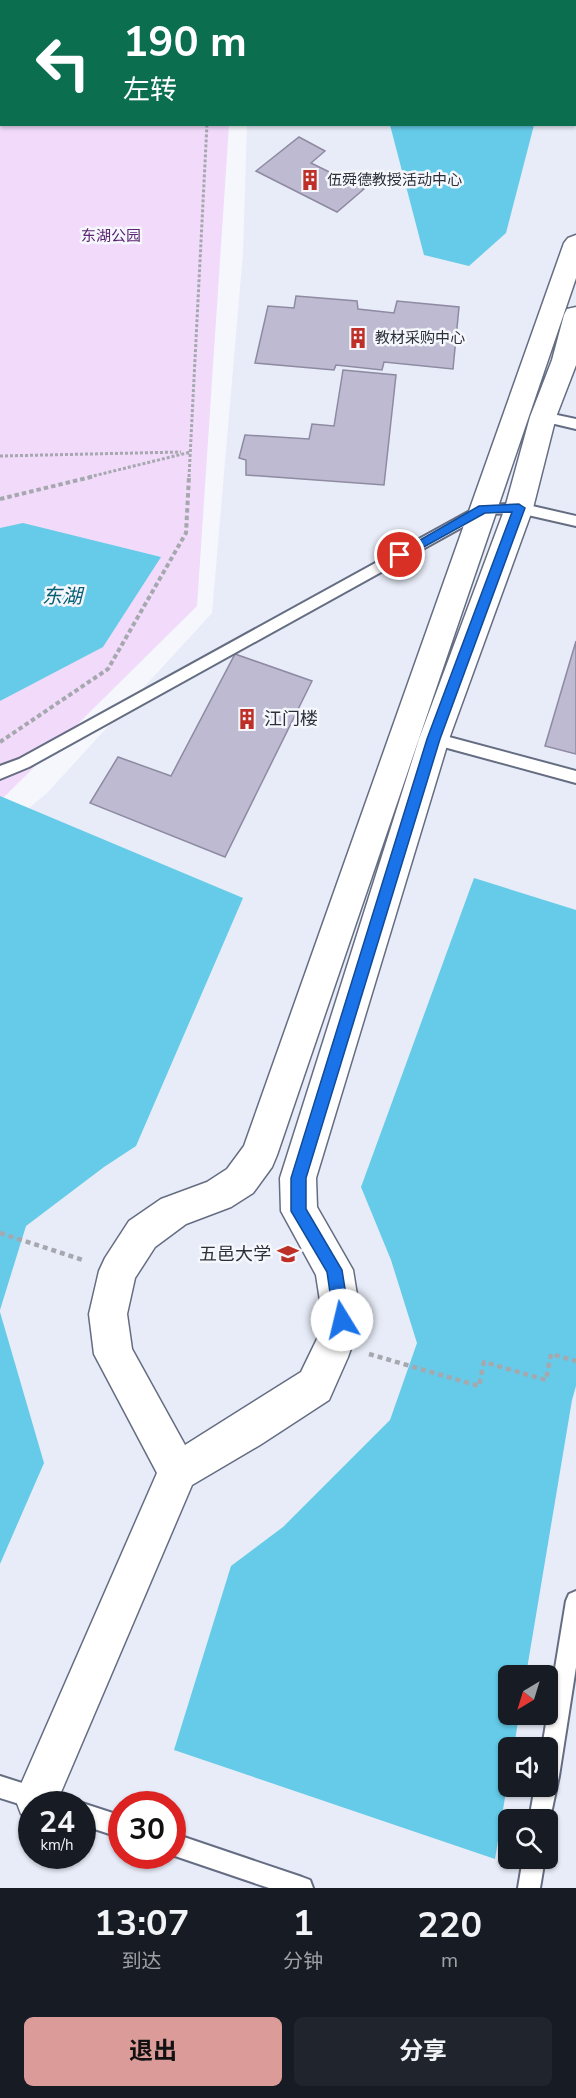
<!DOCTYPE html>
<html lang="zh">
<head>
<meta charset="utf-8">
<style>
  :root { --surface:#171b24; --page:#20242c; --text:#f1f3f6; --muted:#9ea1a6; --accent:#da9b99 }
  body { margin:0; font-family:"Nunito Sans","Noto Sans SC",sans-serif; background:var(--page); color:var(--text); height:100vh; display:flex; flex-direction:column; font-size:22px; white-space:nowrap }
  * { box-sizing:border-box; margin:0 }
  p { font-size:20px; color:var(--muted) }
  .icon { flex:none; width:33px; height:33px; fill:none; stroke:currentColor; stroke-width:2; stroke-linecap:round; stroke-linejoin:round }
  .map { position:relative; height:1888px; overflow:hidden }
  .panel { display:flex; flex-direction:column; background:var(--surface); flex:1 }
  .panel>* { flex:none }
  .guide { position:absolute; left:0px; top:0px; width:576px; height:126px; box-shadow:0 2px 4px #0004; background:#0b6e4f; color:#fff; overflow:hidden }
  .needle { width:39px; rotate:218deg }
  .tools { position:absolute; left:498px; top:1665px; display:grid; gap:12px }
  .tools a { display:grid; place-items:center; width:60px; height:60px; border-radius:9px; background:var(--surface); box-shadow:0 2px 4px #0004; font-size:30px }
  .speed { position:absolute; left:18px; top:1791px; display:flex; gap:12px; font-size:30px; font-weight:700; text-align:center }
  .speed>* { display:grid; place-content:center; width:78px; height:78px; border-radius:50%; background:var(--surface); box-shadow:0 2px 4px #0004; line-height:1 }
  .speed small { font-size:15px; font-weight:400 }
  .speed .limit { border:9px solid #d22; background:#fff; color:#111 }
  .pin { position:absolute; display:grid; place-items:center; width:51px; height:51px; color:#fff; margin:-26px; border:3px solid #fff; border-radius:50%; box-shadow:0 2px 6px #0007 }
  .me { position:absolute; width:66px; margin:-33px; rotate:351deg; stroke-linejoin:round; filter:drop-shadow(0 0 4px #0008) }
  .turn { display:flex; align-items:center; gap:21px; height:126px; padding:0 24px; font-size:27px }
  .turn .icon { width:78px; height:78px; stroke-width:2.5 }
  .turn b { display:block; font-size:42px; line-height:51px }
  .eta { display:flex; justify-content:space-evenly; align-items:center; height:102px; text-align:center }
  .eta b { font-size:36px; font-weight:700; line-height:42px }
  .action { display:flex; gap:12px; margin-top:auto; padding:12px 24px }
  .action a { flex:1; height:69px; border-radius:9px; background:var(--accent); color:#111; font-size:24px; font-weight:700; line-height:69px; text-align:center }
  .action a+a { background:var(--page); color:var(--text) }
  .map>svg:first-child { display:block }
</style>
</head>
<body>
<div class="map">
<svg width="576" height="1888" viewBox="0 0 576 1888">
  <rect width="100%" height="100%" fill="#f5f7fc"/>
  <path fill="#e7ecf8" fill-rule="evenodd" d="M 336,0 L 576,0 L 576,1888 L 0,1888 L 0,832 L 47,793 L 212,613 L 243,253 L 247,125 L 574,124 L 574,2 L 334,1 ZM 508,1676 L 548,1676 L 548,1714 L 508,1714 ZM 508,1748 L 548,1748 L 548,1786 L 508,1786 ZM 32,1804 L 82,1804 L 82,1856 L 32,1856 ZM 122,1804 L 172,1804 L 172,1856 L 122,1856 ZM 508,1820 L 548,1820 L 548,1858 L 508,1858 Z"/>
  <path fill="#f1dafa" d="M 0,0 L 319,0 L 2,2 L 2,124 L 229,125 L 197,606 L 0,801 Z"/>
  <path fill="#65cbe8" d="M 390,125 L 534,125 L 506,233 L 469,266 L 424,255 Z
    M 23,523 L 161,557 L 103,647 L 0,701 L 0,528 Z
    M 0,796 L 243,898 L 136,1146 L 104,1167 L 26,1226 L 0,1310 Z
    M 474,878 L 576,910 L 576,1386 L 572,1400 L 526,1675 L 508,1676 L 508,1714 L 519,1715 L 514,1747 L 508,1748 L 508,1779 L 495,1859 L 174,1750 L 231,1566 L 283,1527 L 390,1420 L 417,1343 L 391,1260 L 361,1187 Z
    M 0,1312 L 44,1463 L 0,1564 Z"/>
  <path fill="#bdbad2" stroke="#8d8aa1" stroke-width="1.5" d="M 472,0 L 571,0 L 571,2 Z
    M 299,137 L 325,151 L 311,163 L 364,189 L 337,212 L 256,171 Z
    M 296,296 L 357,301 L 358,309 L 394,313 L 397,301 L 459,307 L 453,369 L 384,362 L 382,370 L 336,365 L 334,370 L 255,363 L 268,306 L 294,308 Z
    M 343,370 L 396,375 L 384,485 L 246,475 L 246,460 L 239,458 L 245,435 L 309,439 L 312,424 L 334,426 Z
    M 576,641 L 576,754 L 545,746 Z
    M 235,654 L 312,681 L 225,857 L 90,803 L 118,757 L 171,776 Z"/>
  <g fill="none" stroke-linecap="round" stroke-linejoin="round">
    <defs>
      <path id="lane" d="M 543,412 L 576,419 L 576,429 L 538,420 L 536,417 Z
        M 519,503 L 576,516 L 576,526 L 519,513 L 486,514 L 29,767 L 0,779 L 0,766 L 19,759 L 479,506 Z
        M 434,733 L 576,771 L 576,783 L 429,743 L 426,739 L 429,735 Z
        M 576,1591 L 576,1667 L 559,1776 L 548,1828 L 548,1820 L 529,1820 L 535,1786 L 548,1786 L 548,1748 L 542,1748 L 566,1601 L 569,1594 Z
        M 0,1776 L 63,1796 L 66,1804 L 32,1804 L 32,1808 L 0,1798 Z
        M 82,1803 L 122,1816 L 122,1838 L 82,1825 L 82,1804 L 78,1804 Z
        M 172,1833 L 302,1877 L 310,1880 L 313,1888 L 269,1888 L 172,1855 Z
        M 523,1858 L 545,1858 L 540,1888 L 518,1888 Z"/>
      <path id="street" d="M 576,235 L 576,278 L 277,1155 L 272,1167 L 253,1193 L 231,1207 L 186,1224 L 155,1247 L 135,1278 L 127,1314 L 132,1349 L 185,1445 L 301,1372 L 317,1339 L 323,1320 L 316,1275 L 281,1211 L 280,1178 L 419,739 L 505,508 L 530,417 L 552,360 L 564,315 L 567,309 L 576,307 L 576,365 L 556,417 L 533,508 L 449,739 L 316,1178 L 317,1207 L 353,1270 L 361,1320 L 348,1357 L 329,1400 L 260,1445 L 192,1485 L 56,1804 L 32,1804 L 32,1818 L 21,1814 L 15,1798 L 157,1473 L 94,1354 L 89,1314 L 99,1271 L 105,1258 L 129,1221 L 161,1199 L 207,1182 L 227,1169 L 244,1146 L 564,243 L 568,238 Z"/>
    </defs>
    <use href="#lane" stroke="#656d82" stroke-width="4"/>
    <use href="#street" stroke="#656d82" stroke-width="3"/>
    <path stroke="#a6a8af" stroke-width="3" stroke-dasharray="3 2" stroke-linecap="butt" d="M 258,2 L 260,0
      M 0,456 L 181,452
      M 89,477 L 191,452
      M 189,477 L 207,124"/>
    <path stroke="#a6a8af" stroke-width="4" stroke-dasharray="4.5 3" stroke-linecap="butt" d="M 0,499 L 95,476
      M 0,742 L 108,669 L 186,533 L 189,476"/>
    <path stroke="#a6a8af" stroke-width="4.5" stroke-dasharray="5 4" stroke-linecap="butt" d="M 0,1233 L 83,1260
      M 369,1354 L 479,1386 L 484,1362 L 546,1380 L 551,1354 L 576,1361"/>
    <use href="#lane" fill="#fff" fill-rule="evenodd"/>
    <use href="#street" fill="#fff" fill-rule="evenodd"/>
  </g>
  <path fill="#1a73e8" stroke="#114b97" stroke-width="1.5" d="M 519,504 L 525,508 L 440,739 L 306,1178 L 306,1209 L 342,1270 L 350,1320 L 347,1325 L 342,1327 L 336,1325 L 334,1320 L 327,1272 L 291,1211 L 291,1178 L 427,739 L 512,512 L 485,513 L 404,558 L 396,558 L 394,555 L 479,506 Z"/>
  <defs>
    <symbol id="building-bare" viewBox="-9 -9 18 18"><path d="M-4-6H4V6H1V3H-1V6H-4ZM-2.5-4.3h1.7v1.8h-1.7ZM.8-4.3h1.7v1.8H.8ZM-2.5-1h1.7V.8h-1.7ZM.8-1h1.7V.8H.8Z" fill="#bd2f27" stroke="#f5f7fc" stroke-width="2.5" paint-order="stroke"/></symbol>
    <symbol id="university-bare" viewBox="-9 -9 18 18"><path d="M0-5L7-2L0 1L-7-2ZM-4 1L0 2.5L4 1V4Q0 6-4 4Z" fill="#bd2f27" stroke="#f5f7fc" stroke-width="2.5" paint-order="stroke"/></symbol>
  </defs>
  <g fill-rule="evenodd">
    <use href="#building-bare" x="295" y="165" width="30" height="30"/>
    <use href="#building-bare" x="343" y="323" width="30" height="30"/>
    <use href="#building-bare" x="232" y="704" width="30" height="30"/>
    <use href="#university-bare" x="273" y="1239" width="30" height="30"/>
  </g>
  <g text-anchor="middle" dominant-baseline="central" stroke-width="5" stroke-linejoin="round" paint-order="stroke">
    <g font-size="15" fill="#2c3039" stroke="#f5f7fc" text-anchor="start">
      <text x="327" y="180">伍舜德教授活动中心</text>
      <text x="375" y="338">教材采购中心</text>
    </g>
    <g font-size="15" fill="#5c2471" stroke="#f5f7fc">
      <text x="111" y="236">东湖公园</text>
    </g>
    <g font-size="18" fill="#2c3039" stroke="#f5f7fc" text-anchor="start">
      <text x="264" y="719">江门楼</text>
      <text x="271" y="1254" text-anchor="end">五邑大学</text>
    </g>
    <g font-size="20" font-style="italic" fill="#086074" stroke="#f5f7fc">
      <text x="62" y="596">东湖</text>
    </g>
  </g>
</svg>
<div class="tools">
<a><svg class="needle" viewBox="-14 -14 28 28"><path d="M0-13l5 13h-10z" fill="#e53935"/><path d="M0 13l5-13h-10z" fill="#9ea1a6"/></svg></a>
<a><svg class="icon" aria-label="sound" viewBox="0 0 24 24"><path d="M4 9h4l5-4v14l-5-4H4zM17 9q2 3 0 6"/></svg></a>
<a><svg class="icon" aria-label="search" viewBox="0 0 24 24"><circle cx="10" cy="10" r="6"/><path d="M15 15l6 6"/></svg></a>
</div>
<div class="speed"><div>24<small>km/h</small></div><div class="limit">30</div></div>
<div class="pin" style="left:400px;top:555px;background:#d93025"><svg class="icon" aria-label="arrive" viewBox="0 0 24 24"><path d="M6 21V4h12l-3 4 3 4H6"/></svg></div>
<svg class="me" style="left:342px;top:1320px" viewBox="-20 -20 40 40"><circle r="19" fill="#fff"/><path d="M0-13L10 11 0 6-10 11z" fill="#1a73e8"/></svg>
<div class="guide">
<div class="turn"><svg class="icon" aria-label="left" viewBox="0 0 24 24"><path d="M17 20v-9H6M10 6l-5 5 5 5"/></svg><div><b>190 m</b>左转</div></div>
</div>
</div>
<section class="panel">
<div class="eta">
<div><b>13:07</b><p>到达</p></div>
<div><b>1</b><p>分钟</p></div>
<div><b>220</b><p>m</p></div>
</div>
<div class="action"><a>退出</a><a>分享</a></div>
</section>
</body>
</html>
